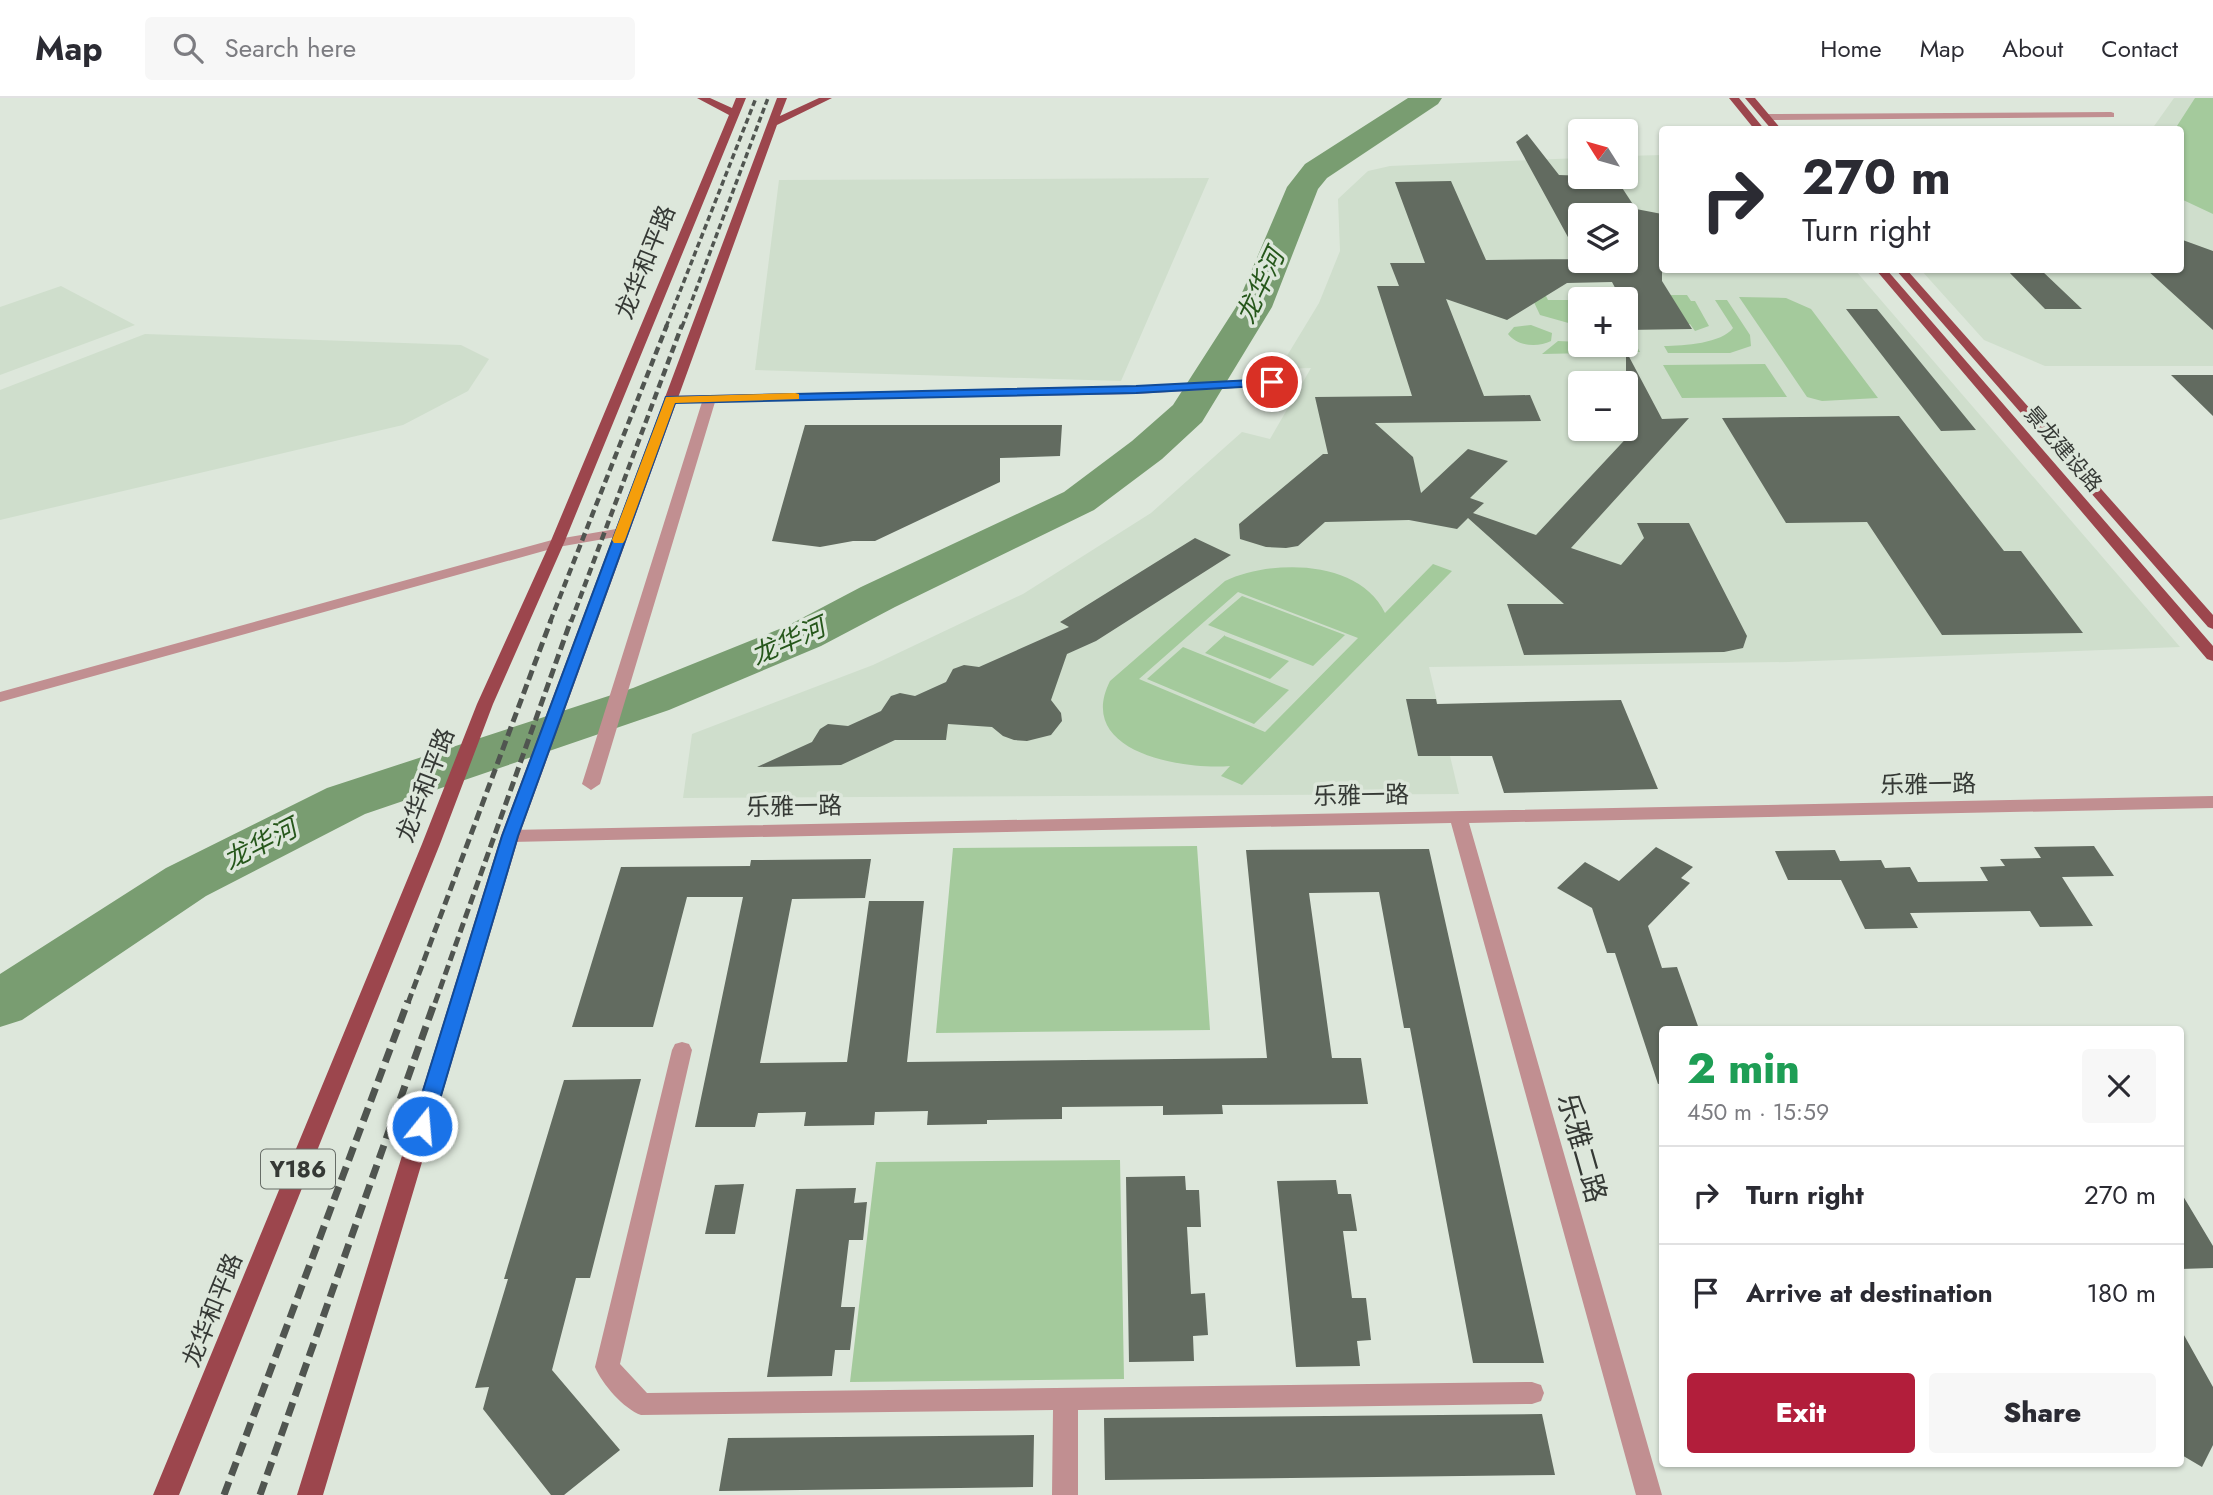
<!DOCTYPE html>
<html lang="en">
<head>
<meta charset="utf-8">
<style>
  :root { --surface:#fff; --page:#f7f7f7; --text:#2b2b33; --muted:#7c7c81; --line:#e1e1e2; --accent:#b21e3b }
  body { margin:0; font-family:Jost,"Noto Sans SC",sans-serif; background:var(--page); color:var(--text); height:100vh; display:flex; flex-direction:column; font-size:26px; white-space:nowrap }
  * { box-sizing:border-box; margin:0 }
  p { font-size:23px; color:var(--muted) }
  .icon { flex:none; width:38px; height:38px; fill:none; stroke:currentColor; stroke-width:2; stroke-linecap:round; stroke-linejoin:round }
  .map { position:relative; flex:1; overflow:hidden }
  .details { position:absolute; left:1659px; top:928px; width:525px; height:441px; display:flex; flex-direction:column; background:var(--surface); border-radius:7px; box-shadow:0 2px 5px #0004 }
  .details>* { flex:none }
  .banner { position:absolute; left:1659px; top:28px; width:525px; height:147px; border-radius:7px; box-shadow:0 2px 5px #0004; background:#fff; color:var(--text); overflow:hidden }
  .needle { width:46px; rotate:307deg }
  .fabs { position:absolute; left:1568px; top:21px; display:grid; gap:14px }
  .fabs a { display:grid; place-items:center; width:70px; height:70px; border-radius:7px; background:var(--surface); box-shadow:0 2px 5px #0004; font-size:35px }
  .pin { position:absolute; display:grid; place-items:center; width:60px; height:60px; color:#fff; margin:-30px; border:4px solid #fff; border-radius:50%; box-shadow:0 2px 7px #0007 }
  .me { position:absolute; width:77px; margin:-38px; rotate:17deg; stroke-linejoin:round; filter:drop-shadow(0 0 5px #0008) }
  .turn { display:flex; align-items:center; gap:24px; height:147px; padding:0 28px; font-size:32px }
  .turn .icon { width:91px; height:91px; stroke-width:2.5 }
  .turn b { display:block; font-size:49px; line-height:60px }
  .round { display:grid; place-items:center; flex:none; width:74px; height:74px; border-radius:7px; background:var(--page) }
  .head { display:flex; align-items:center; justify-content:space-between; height:119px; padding:0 28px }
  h1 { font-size:42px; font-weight:800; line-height:52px; color:#1e9e55 }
  .button { display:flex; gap:14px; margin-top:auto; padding:14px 28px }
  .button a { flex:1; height:80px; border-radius:7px; background:var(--accent); color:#fff; font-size:28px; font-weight:800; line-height:80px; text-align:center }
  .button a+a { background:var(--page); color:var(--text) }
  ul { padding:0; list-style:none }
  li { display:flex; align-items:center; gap:21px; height:98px; padding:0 28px; border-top:2px solid var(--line) }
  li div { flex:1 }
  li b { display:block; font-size:26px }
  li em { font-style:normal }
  header { display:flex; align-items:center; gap:42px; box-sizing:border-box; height:98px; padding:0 35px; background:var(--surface); border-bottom:2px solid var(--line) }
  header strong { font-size:33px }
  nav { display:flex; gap:38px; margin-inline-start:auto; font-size:24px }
  .search { width:490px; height:63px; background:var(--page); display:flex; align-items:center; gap:18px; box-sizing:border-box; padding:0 24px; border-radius:7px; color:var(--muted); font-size:26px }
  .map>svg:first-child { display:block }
</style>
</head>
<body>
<header>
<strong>Map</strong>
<div class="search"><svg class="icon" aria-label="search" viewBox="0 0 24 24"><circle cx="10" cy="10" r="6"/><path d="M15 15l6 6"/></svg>Search here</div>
<nav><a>Home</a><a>Map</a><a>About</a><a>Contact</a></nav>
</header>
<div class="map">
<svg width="2213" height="1397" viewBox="0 0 2213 1397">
  <rect width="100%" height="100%" fill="#dde7db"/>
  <path fill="#cfdecc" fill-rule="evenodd" d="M 2174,0 L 2213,0 L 2213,268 L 2045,268 L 1984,242 L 1921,172 L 2180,172 L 2180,32 L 2152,31 Z
    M 1662,57 L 1662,172 L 1855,172 L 2180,549 L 1788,564 L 1429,569 L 1459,696 L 683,700 L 692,636 L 873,567 L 1023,496 L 1151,415 L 1242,334 L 1270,341 L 1311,270 L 1279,271 L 1319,205 L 1340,153 L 1338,101 L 1368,73 L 1390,68 L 1580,60 L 1580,79 L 1626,79 L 1626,58 ZM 1580,117 L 1626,117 L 1626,163 L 1580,163 ZM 1580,201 L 1626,201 L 1626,247 L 1580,247 ZM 1580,285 L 1626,285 L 1626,331 L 1580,331 Z
    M 1209,80 L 1121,283 L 755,272 L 779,82 Z
    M 61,188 L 135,227 L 0,277 L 0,209 Z
    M 145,236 L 461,247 L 489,261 L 468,293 L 403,327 L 0,422 L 0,292 Z"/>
  <path fill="#a4ca9c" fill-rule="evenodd" d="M 2195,0 L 2213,0 L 2213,116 L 2181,101 L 2180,32 L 2175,31 Z
    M 1639,197 L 1687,197 L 1691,203 L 1695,203 L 1709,228 L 1695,233 L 1690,226 L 1641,226 L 1626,221 L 1626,201 L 1623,201 L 1640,201 Z
    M 1531,198 L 1546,198 L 1548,202 L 1580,202 L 1580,232 L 1572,226 L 1540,217 Z
    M 1739,199 L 1786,200 L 1811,211 L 1878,300 L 1822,303 L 1807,299 Z
    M 1715,202 L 1727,202 L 1750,237 L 1751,248 L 1730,255 L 1668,255 L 1664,248 C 1684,248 1722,245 1733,230 Z
    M 1531,227 L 1552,235 L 1551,243 C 1537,250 1517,248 1508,236 L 1514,229 Z
    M 1558,243 L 1580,244 L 1580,247 L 1626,247 L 1626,243 L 1634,243 L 1640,254 L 1542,256 Z
    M 1765,266 L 1787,299 L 1682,300 L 1663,267 Z
    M 1433,466 L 1452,473 L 1242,687 L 1221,678 L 1230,668 C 1184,672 1074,655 1110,583 L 1225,483 C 1272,461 1359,461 1385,515 ZM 1238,494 L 1358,540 L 1265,634 L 1139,581 Z
    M 1242,498 L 1345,537 L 1313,568 L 1208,527 Z
    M 1225,537 L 1225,538 L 1289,563 L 1270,581 L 1205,555 Z
    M 1183,549 L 1289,592 L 1254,626 L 1147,581 Z
    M 1197,748 L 1210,932 L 936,935 L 953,750 Z
    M 1120,1062 L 1124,1281 L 850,1284 L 876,1064 Z"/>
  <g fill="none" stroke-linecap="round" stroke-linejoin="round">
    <path fill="#799d71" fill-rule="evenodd" d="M 1408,0 L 1442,0 L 1438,6 L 1327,80 L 1318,91 L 1272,209 L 1202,324 L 1162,361 L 1094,412 L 895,509 L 821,548 L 669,612 L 365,716 L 206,798 L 22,922 L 0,929 L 0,876 L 166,770 L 327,690 L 633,590 L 787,528 L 861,489 L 1064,394 L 1132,343 L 1173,307 L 1236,209 L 1287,89 L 1305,66 Z"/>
  </g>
  <path fill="#626b60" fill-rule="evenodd" d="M 1527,36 L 1559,77 L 1615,79 L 1636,111 L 1662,116 L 1662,183 L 1692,231 L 1626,232 L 1626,201 L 1621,201 L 1612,184 L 1567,185 L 1507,222 L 1446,201 L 1484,298 L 1530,297 L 1541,323 L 1375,325 L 1413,359 L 1421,395 L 1468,351 L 1508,363 L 1470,400 L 1484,405 L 1473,415 L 1536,437 L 1634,332 L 1626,315 L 1626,253 L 1662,321 L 1689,320 L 1571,450 L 1621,467 L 1644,440 L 1637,425 L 1689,425 L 1747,538 L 1743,550 L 1724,554 L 1524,557 L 1507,506 L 1564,506 L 1468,420 L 1457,431 L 1409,422 L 1325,424 L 1298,448 L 1286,450 L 1266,449 L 1240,441 L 1239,426 L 1323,356 L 1328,356 L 1315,299 L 1412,298 L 1377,188 L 1399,188 L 1390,165 L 1425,165 L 1395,84 L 1451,83 L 1486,162 L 1580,161 L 1516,44 ZM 1580,117 L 1626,117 L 1626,163 L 1580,163 Z
    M 2180,141 L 2213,153 L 2213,232 L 2147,172 L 2180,172 Z
    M 2007,172 L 2041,172 L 2082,211 L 2045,211 Z
    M 1846,211 L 1877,211 L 1976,332 L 1941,333 Z
    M 2171,277 L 2213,277 L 2213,318 Z
    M 1899,318 L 2004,453 L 2021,453 L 2083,535 L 1942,537 L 1867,424 L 1786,425 L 1722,320 Z
    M 805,327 L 1062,327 L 1060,358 L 1000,360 L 1000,384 L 875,443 L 853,443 L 820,449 L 772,443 Z
    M 1195,440 L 1231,457 L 1096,543 L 1067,556 L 1051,602 L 1061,615 L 1062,623 L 1051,637 L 1027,643 L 1014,642 L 1003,638 L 992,629 L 948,626 L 946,642 L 895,642 L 841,667 L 757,669 L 812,644 L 820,631 L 828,626 L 848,628 L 881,613 L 891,598 L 900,595 L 915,598 L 946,584 L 953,571 L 964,567 L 979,569 L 1069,529 L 1060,524 Z
    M 1406,601 L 1436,601 L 1437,606 L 1621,602 L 1658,691 L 1504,695 L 1492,658 L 1418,658 Z
    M 2094,748 L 2114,778 L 2062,779 L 2093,828 L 2040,829 L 2030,813 L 1910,815 L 1918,830 L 1865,831 L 1841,782 L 1788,782 L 1775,753 L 1835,752 L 1840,763 L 1881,762 L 1885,770 L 1910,769 L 1918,784 L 1988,783 L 1980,769 L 2005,768 L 2000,761 L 2041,760 L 2034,749 Z
    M 1656,749 L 1693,769 L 1681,780 L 1690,785 L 1648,828 L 1662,870 L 1677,869 L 1699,931 L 1662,931 L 1662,985 L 1658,986 L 1615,855 L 1607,855 L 1592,810 L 1557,790 L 1585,764 L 1619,783 Z
    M 1429,751 L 1544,1265 L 1473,1265 L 1410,930 L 1404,930 L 1379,794 L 1309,795 L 1332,960 L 1361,960 L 1368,1006 L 1222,1007 L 1223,1016 L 1163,1017 L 1163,1008 L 1062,1009 L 1062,1021 L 987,1022 L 987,1026 L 927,1027 L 928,1013 L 875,1014 L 874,1027 L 804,1028 L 806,1014 L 758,1015 L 755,1029 L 695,1029 L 743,799 L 687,799 L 653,929 L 572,929 L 621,769 L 750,768 L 751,762 L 871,761 L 865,800 L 792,801 L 760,965 L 847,964 L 869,803 L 924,803 L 907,964 L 1267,960 L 1246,752 Z
    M 641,981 L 590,1180 L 576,1180 L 552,1272 L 620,1352 L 564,1397 L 551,1397 L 483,1311 L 489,1289 L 475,1290 L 508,1181 L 504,1181 L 564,982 Z
    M 1185,1078 L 1186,1092 L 1199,1092 L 1201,1129 L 1187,1129 L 1191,1196 L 1205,1195 L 1208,1237 L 1193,1238 L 1194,1263 L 1129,1264 L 1126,1079 Z
    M 1336,1082 L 1338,1096 L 1351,1096 L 1357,1133 L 1343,1133 L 1352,1200 L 1366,1200 L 1371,1242 L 1357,1243 L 1360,1268 L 1296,1269 L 1277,1083 Z
    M 744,1086 L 735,1136 L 705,1136 L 715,1087 Z
    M 856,1090 L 854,1105 L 867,1104 L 863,1142 L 849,1142 L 841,1209 L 855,1209 L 850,1252 L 835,1252 L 832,1278 L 767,1279 L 796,1091 Z
    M 2180,1093 L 2213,1148 L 2213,1170 L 2180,1171 Z
    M 2180,1230 L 2213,1289 L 2213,1347 L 2202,1369 L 2180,1356 Z
    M 1542,1316 L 1555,1377 L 1105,1382 L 1104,1320 Z
    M 1034,1337 L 1033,1389 L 719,1393 L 728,1340 Z"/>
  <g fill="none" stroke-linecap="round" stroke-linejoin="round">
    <path fill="#c18f91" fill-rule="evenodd" d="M 2111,14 L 2114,15 L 2114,19 L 1767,22 L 1762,19 L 1767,16 Z
      M 1295,279 L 1299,280 L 1299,286 L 1136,296 L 715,304 L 600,686 L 591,692 L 582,686 L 702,304 L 670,305 L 664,301 L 665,298 L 1136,288 Z
      M 622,430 L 627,431 L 629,434 L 627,437 L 558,449 L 0,604 L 0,594 L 552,442 Z
      M 2213,698 L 2213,710 L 1469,725 L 1662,1397 L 1636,1397 L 1451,725 L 510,744 L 501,738 L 510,732 Z
      M 682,944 L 689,946 L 692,952 L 620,1266 L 647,1295 L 1532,1284 L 1541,1287 L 1544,1295 L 1541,1303 L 1532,1306 L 1078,1312 L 1078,1397 L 1052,1397 L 1053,1312 L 641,1317 C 624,1311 602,1286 595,1269 L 672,952 L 675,946 Z"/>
    <path fill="#9c464d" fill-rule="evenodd" d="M 697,0 L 710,0 L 732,10 L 736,0 L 746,0 L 564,445 L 493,606 L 440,746 L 179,1397 L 153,1397 L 422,746 L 477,606 L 550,445 L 729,17 Z
      M 777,0 L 787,0 L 780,18 L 819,0 L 832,0 L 777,27 L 519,738 L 323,1397 L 297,1397 L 501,738 Z
      M 1729,0 L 1739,0 L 1765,32 L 1755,32 Z
      M 1745,0 L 1755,0 L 1782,32 L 1772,32 Z
      M 1876,172 L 1887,172 L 2213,548 L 2213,563 L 2207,561 Z
      M 1896,172 L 1907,172 L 2213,517 L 2213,531 L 2208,529 Z"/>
    <path stroke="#505550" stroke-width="3.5" stroke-dasharray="6 3.5" stroke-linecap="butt" d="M 666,229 L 756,0
      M 682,229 L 768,0"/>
    <path stroke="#505550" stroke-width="4.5" stroke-dasharray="8 4.5" stroke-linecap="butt" d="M 550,524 L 667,227
      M 571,524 L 682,227"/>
    <path stroke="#505550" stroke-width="5" stroke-dasharray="10 5" stroke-linecap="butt" d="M 408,905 L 551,522
      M 435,905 L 571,522"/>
    <path stroke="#505550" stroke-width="7" stroke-dasharray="14 7" stroke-linecap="butt" d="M 224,1397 L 408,903
      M 260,1397 L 435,903"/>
  </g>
  <path fill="#1a73e8" stroke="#114b97" stroke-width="2" d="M 1272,281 L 1276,282 L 1276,287 L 1136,295 L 675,305 L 518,738 L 432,1028 L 429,1033 L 422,1036 L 415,1033 L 412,1028 L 502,738 L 666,299 L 1136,288 Z"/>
  <path fill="#f59e0b" d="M 795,295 L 799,296 L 799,301 L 675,305 L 625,442 L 623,445 L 614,445 L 612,442 L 666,299 Z"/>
  <g text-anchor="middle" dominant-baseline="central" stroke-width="7" stroke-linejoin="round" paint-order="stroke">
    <g font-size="21" fill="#353935" stroke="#dde7db">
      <text transform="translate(2063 351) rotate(49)">景龙建设路</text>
    </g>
    <rect fill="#dde7db" stroke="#676d67" stroke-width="2" x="261" y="1051.5" width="74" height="39" rx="5"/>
    <g font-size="23" font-weight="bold" fill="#353935">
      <text x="298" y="1071">Y186</text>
    </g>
    <g font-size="24" fill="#353935" stroke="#dde7db">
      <text transform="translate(645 164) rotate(-68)">龙华和平路</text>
      <text transform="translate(1928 686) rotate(-1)">乐雅一路</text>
      <text transform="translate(425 687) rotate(-69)">龙华和平路</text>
      <text transform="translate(1361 697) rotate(-1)">乐雅一路</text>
      <text transform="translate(794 708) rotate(-1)">乐雅一路</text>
      <text transform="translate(212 1212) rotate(-68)">龙华和平路</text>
    </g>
    <g font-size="26" font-style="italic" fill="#26571b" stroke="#dde7db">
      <text transform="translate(1260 188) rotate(-65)">龙华河</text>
      <text transform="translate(788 543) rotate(-24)">龙华河</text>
      <text transform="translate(260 746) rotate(-27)">龙华河</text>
    </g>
    <g font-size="28" fill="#353935" stroke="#dde7db">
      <text transform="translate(1582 1050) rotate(74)">乐雅二路</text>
    </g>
  </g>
</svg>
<div class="fabs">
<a><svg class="needle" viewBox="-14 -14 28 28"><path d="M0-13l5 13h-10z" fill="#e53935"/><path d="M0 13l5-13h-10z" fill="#7c7c81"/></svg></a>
<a><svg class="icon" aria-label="layers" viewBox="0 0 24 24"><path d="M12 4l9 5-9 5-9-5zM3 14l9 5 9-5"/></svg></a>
<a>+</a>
<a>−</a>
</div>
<div class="pin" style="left:1272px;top:284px;background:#d93025"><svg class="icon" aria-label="arrive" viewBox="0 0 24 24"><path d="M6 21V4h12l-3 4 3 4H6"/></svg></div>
<svg class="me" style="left:422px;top:1028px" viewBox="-20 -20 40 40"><circle r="17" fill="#1a73e8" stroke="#fff" stroke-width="3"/><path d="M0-11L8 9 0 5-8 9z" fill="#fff"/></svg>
<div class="banner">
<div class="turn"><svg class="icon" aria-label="right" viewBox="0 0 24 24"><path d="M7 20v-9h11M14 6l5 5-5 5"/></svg><div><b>270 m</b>Turn right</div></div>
</div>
<section class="details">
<div class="head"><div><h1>2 min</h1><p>450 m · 15:59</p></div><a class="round"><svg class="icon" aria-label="close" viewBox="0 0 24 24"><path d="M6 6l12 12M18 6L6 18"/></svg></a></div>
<ul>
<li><svg class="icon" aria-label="right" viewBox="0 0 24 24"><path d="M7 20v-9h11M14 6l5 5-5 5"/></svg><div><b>Turn right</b></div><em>270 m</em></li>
<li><svg class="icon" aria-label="arrive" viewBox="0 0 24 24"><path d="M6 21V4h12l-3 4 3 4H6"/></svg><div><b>Arrive at destination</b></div><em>180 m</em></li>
</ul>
<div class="button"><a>Exit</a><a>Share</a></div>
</section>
</div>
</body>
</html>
